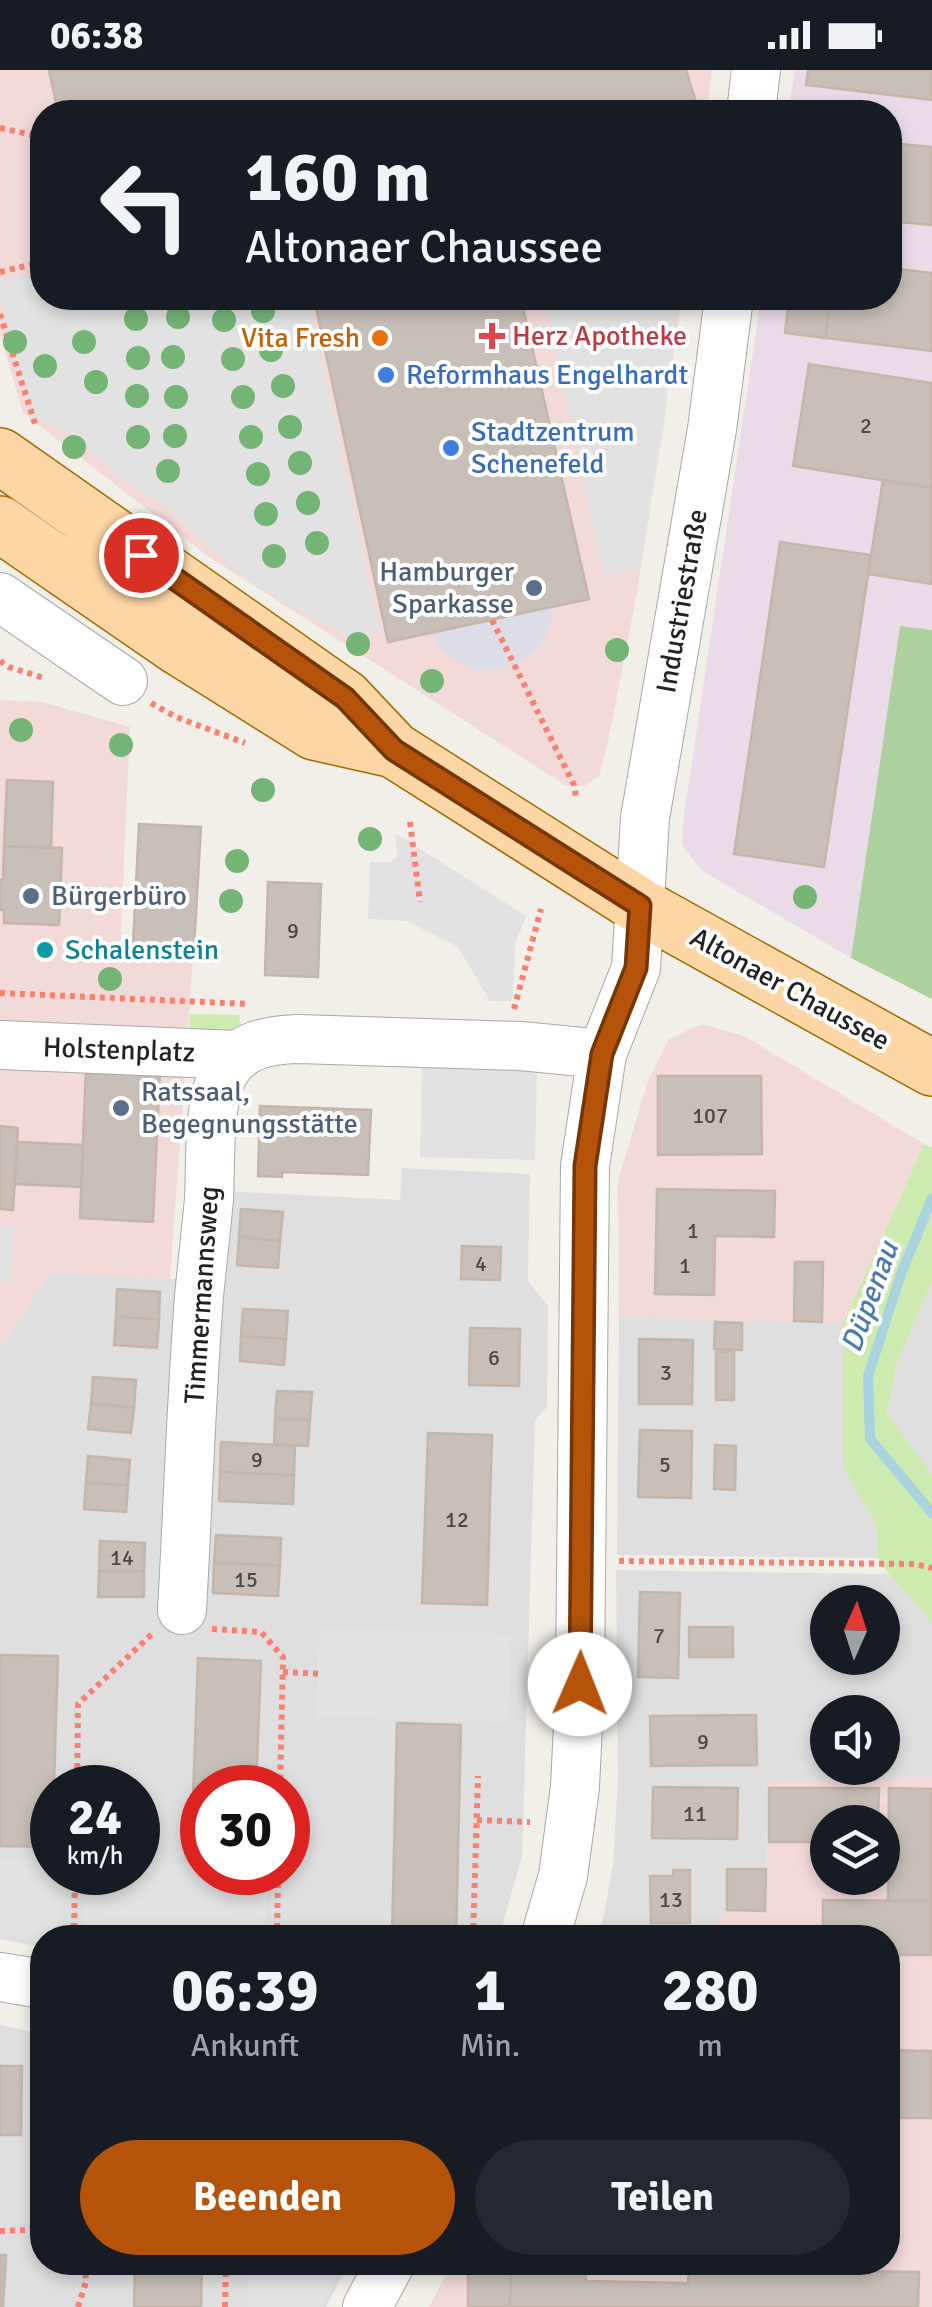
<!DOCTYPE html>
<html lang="de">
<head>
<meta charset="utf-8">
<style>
  :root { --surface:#171b24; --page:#242831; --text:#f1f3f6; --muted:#9ea1a6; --accent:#b45309 }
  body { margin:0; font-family:Signika,sans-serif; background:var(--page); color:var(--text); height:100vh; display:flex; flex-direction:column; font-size:38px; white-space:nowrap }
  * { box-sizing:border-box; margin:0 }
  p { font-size:32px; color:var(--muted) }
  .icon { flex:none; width:55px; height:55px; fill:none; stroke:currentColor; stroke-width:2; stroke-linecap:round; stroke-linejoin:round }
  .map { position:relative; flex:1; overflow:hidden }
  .details { position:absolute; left:30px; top:1855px; width:870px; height:350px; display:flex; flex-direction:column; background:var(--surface); border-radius:40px; box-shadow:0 5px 15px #0003 }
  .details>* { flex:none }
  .guide { position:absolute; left:30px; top:30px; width:872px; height:210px; border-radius:40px; box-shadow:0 5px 15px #0003; background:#171b24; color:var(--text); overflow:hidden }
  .needle { width:65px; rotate:3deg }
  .buttons { position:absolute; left:810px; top:1515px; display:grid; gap:20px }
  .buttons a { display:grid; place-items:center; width:90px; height:90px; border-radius:50%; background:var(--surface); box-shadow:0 5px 15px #0003; font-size:50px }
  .speed { position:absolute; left:30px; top:1695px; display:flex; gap:20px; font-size:50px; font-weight:700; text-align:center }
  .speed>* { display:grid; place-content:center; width:130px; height:130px; border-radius:50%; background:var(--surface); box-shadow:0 5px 15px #0003; line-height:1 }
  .speed small { font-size:25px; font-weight:400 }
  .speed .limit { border:15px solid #d22; background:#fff; color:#111 }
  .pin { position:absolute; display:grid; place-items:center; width:85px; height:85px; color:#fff; margin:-42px; border:5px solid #fff; border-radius:50%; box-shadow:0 2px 10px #0007 }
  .me { position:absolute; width:110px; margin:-55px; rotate:1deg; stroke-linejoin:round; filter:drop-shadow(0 0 8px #0008) }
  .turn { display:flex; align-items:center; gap:35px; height:210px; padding:0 50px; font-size:45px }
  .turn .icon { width:130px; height:130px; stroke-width:2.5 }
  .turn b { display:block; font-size:70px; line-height:85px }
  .eta { display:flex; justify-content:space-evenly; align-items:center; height:170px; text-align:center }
  .eta b { font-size:60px; font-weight:700; line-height:70px }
  .button { display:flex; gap:20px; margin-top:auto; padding:20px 50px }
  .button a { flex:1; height:115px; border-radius:60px; background:var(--accent); color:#fff; font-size:40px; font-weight:700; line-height:115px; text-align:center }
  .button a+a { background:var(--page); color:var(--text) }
  .status { display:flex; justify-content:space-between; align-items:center; height:70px; padding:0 50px; background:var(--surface); direction:ltr }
  .status svg { height:28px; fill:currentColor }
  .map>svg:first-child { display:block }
</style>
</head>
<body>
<div class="status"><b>06:38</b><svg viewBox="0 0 49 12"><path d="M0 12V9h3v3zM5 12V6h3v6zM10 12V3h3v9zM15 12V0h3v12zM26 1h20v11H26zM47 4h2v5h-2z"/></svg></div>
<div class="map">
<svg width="932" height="2237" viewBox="0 0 932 2237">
  <rect width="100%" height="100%" fill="#f2efe9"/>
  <path fill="#e0dfdf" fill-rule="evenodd" d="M 402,1098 L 530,1104 L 528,1211 L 548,1236 L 547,1337 L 535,1350 L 522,1786 L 499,1867 L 42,1868 L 42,1877 L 0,1869 L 0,1280 L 49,1203 L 217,1211 L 222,1121 L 400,1130 ZM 52,1718 L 138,1718 L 138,1802 L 52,1802 ZM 202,1718 L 288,1718 L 288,1802 L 202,1802 Z
    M 932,1211 L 932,1404 L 887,1345 L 897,1293 Z
    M 619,1247 L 843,1253 L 843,1396 L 876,1455 L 878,1488 L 617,1485 Z
    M 616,1500 L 889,1504 L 930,1550 L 932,1557 L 932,1707 L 767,1713 L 766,1843 L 728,1841 L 708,1860 L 678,1867 L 600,1864 L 613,1796 L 618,1708 ZM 828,1532 L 882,1532 L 882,1588 L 828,1588 ZM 828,1642 L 882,1642 L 882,1698 L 828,1698 Z
    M 0,1955 L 42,1964 L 42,2192 L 349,2193 L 326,2237 L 0,2237 Z"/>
  <path fill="#f2dad9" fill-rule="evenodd" d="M 0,0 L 712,0 L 707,42 L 42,42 L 42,228 L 682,228 L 637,523 L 608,672 L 599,706 L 584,716 L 565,715 L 209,487 L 23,343 L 0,265 Z
    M 0,630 L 42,632 L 130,657 L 120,881 L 193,888 L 170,1209 L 49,1203 L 0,1280 Z
    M 702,954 L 744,966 L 924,1074 L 843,1253 L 619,1247 L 618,1110 L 648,1011 L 669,969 Z
    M 932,1707 L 932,2237 L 429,2237 L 452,2193 L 888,2192 L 888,1868 L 598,1867 L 600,1864 L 678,1867 L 708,1860 L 728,1841 L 766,1843 L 767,1712 ZM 828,1752 L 882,1752 L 882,1808 L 828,1808 Z"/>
  <path fill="#ebdbe8" d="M 795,0 L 932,0 L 932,560 L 900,557 L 851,888 L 701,800 L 682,775 L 684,745 L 761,228 L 890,228 L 890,42 L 788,42 Z"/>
  <path fill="#cdebb0" d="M 190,944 L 240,945 L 239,971 L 189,970 Z
    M 924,1074 L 932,1077 L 932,1211 L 897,1293 L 887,1344 L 932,1404 L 932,1557 L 930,1550 L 889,1504 L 878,1488 L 876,1455 L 843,1396 L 843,1253 Z"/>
  <path fill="#add19e" d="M 900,556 L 932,560 L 932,929 L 851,888 Z"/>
  <path fill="#e2e2e2" d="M 42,202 L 42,228 L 308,228 L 379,561 L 351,567 L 252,514 L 161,432 L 118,407 L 80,369 L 33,346 L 0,226 L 0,211 Z
    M 545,228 L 678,228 L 664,355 L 640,499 L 604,506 Z
    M 395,763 L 526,846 L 516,872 L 512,931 L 490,931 L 458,877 L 407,851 L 368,849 L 370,792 L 390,792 L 397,787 Z
    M 422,996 L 537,999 L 535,1090 L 420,1087 Z
    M 0,1155 L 14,1155 L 11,1212 L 0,1212 Z
    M 319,1558 L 511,1564 L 508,1652 L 317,1647 Z
    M 0,1789 L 52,1791 L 52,1802 L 58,1803 L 57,1867 L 42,1868 L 42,1873 L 0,1865 Z
    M 138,1794 L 202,1795 L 202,1802 L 267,1803 L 265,1867 L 83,1867 L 85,1803 L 138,1802 Z
    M 249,2193 L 249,2192 L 338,2193 L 337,2206 L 321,2237 L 248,2237 Z"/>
  <path fill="#dddde8" d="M 553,537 L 550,558 L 539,578 L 525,589 L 502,599 L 477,601 L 450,588 L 437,574 L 432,562 Z"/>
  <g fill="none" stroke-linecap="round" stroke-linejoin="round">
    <path stroke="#aad3df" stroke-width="10" d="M 932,1128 L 901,1204 L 868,1306 L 870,1369 L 932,1443"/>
  </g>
  <path fill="#c7bfb8" stroke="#c4b6ab" stroke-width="2.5" d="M 49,0 L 686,0 L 699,42 L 58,42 Z
    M 808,0 L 932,0 L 932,30 L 806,15 Z
    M 890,73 L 932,77 L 932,155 L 890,151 Z
    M 890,198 L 932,203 L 932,281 L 825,268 L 831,228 L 890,228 Z
    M 314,228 L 521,228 L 589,529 L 388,572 Z
    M 789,228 L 831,228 L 825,268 L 785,263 Z
    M 809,294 L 932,313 L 932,418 L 793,396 Z
    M 883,410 L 932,418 L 932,514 L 868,504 Z
    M 780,472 L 871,485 L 824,797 L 734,784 Z
    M 7,710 L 53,712 L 51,778 L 4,776 Z
    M 139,754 L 201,757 L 194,878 L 133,875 Z
    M 4,776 L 62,778 L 59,855 L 4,853 L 4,840 L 0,840 L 0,810 L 3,810 Z
    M 268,812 L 321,814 L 318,907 L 265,905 Z
    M 86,997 L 160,1000 L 153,1152 L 80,1148 Z
    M 658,1006 L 761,1006 L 762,1084 L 658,1085 Z
    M 260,1036 L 371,1040 L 368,1105 L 282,1102 L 282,1107 L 258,1106 Z
    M 0,1056 L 18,1058 L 13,1140 L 0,1139 Z
    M 17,1072 L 83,1075 L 81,1117 L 15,1114 Z
    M 657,1119 L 775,1121 L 774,1167 L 715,1166 L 714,1225 L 655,1224 Z
    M 241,1139 L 283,1142 L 280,1171 L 239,1167 Z
    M 239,1167 L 280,1171 L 278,1198 L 237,1195 Z
    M 462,1176 L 501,1177 L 500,1210 L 461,1209 Z
    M 795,1192 L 823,1192 L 822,1252 L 794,1251 Z
    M 117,1219 L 160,1222 L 159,1249 L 116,1247 Z
    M 243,1239 L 288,1241 L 286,1269 L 241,1266 Z
    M 116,1247 L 159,1249 L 157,1278 L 114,1275 Z
    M 715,1252 L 742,1253 L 742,1280 L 714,1279 Z
    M 470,1258 L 520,1259 L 519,1316 L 469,1315 Z
    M 241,1266 L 286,1269 L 284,1295 L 240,1291 Z
    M 639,1269 L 693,1270 L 692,1334 L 639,1334 Z
    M 734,1281 L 734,1330 L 716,1330 L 716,1282 Z
    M 93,1307 L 136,1310 L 134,1338 L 91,1334 Z
    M 277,1321 L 312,1322 L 310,1350 L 275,1348 Z
    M 91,1334 L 134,1338 L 131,1363 L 88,1359 Z
    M 275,1348 L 310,1350 L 308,1376 L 274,1375 Z
    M 640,1360 L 692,1361 L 691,1428 L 638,1427 Z
    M 428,1363 L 492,1365 L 487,1535 L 422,1533 Z
    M 221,1372 L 295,1376 L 294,1405 L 220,1402 Z
    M 715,1375 L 736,1376 L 735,1420 L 714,1419 Z
    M 88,1386 L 130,1390 L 128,1416 L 86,1412 Z
    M 220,1402 L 294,1405 L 293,1434 L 219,1431 Z
    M 86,1412 L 128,1416 L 126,1442 L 84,1439 Z
    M 216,1465 L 281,1468 L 280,1496 L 214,1492 Z
    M 100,1471 L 145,1473 L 144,1501 L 99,1501 Z
    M 214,1492 L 280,1496 L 278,1526 L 213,1523 Z
    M 99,1501 L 144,1501 L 144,1527 L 98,1527 Z
    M 640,1522 L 680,1523 L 678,1608 L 638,1607 Z
    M 689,1557 L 733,1557 L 733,1587 L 689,1587 Z
    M 0,1585 L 58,1586 L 52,1777 L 0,1776 Z
    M 198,1588 L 261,1591 L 256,1718 L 202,1718 L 202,1783 L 191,1783 Z
    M 756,1645 L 757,1695 L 651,1696 L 650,1646 Z
    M 397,1653 L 461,1655 L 456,1868 L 392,1868 Z
    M 653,1717 L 738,1718 L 737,1769 L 652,1768 Z
    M 769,1718 L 879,1718 L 878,1752 L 828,1752 L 828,1772 L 769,1772 Z
    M 889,1718 L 932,1719 L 932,1831 L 888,1831 Z
    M 727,1799 L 766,1799 L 765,1841 L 727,1840 Z
    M 673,1800 L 690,1800 L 690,1853 L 651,1853 L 650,1806 L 673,1806 Z
    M 823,1830 L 932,1831 L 932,1885 L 888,1885 L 888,1868 L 823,1868 Z
    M 888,1980 L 932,1981 L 932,2048 L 888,2048 Z
    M 0,1996 L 22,1996 L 21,2065 L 0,2065 Z
    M 0,2185 L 6,2185 L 3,2237 L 0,2237 Z
    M 135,2192 L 202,2192 L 201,2237 L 134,2237 Z
    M 534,2192 L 586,2192 L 586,2211 L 688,2213 L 689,2198 L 919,2202 L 918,2237 L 510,2237 L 511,2202 L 534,2202 Z
    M 468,2201 L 511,2202 L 510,2237 L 468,2237 Z"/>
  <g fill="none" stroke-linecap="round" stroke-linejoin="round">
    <defs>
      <path id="minor" d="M 751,42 L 756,0
        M 0,527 L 123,611
        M 0,975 L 237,985
        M 182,1540 C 188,1436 191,1331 199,1227 C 202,1194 206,1162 209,1129 C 211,1093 207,1031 225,1001 C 241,974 270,970 298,969 L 521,976 L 602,984
        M 545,1868 L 563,1806 L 575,1717 L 580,1613 L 585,1096 L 602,984 L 636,898 L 645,748 L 712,359 L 729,228
        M 0,1907 L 42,1914
        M 367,2237 L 391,2192"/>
      <path id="major" d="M 0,386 L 345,628 L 394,680 L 640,836 L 932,998
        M 0,454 L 180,578 L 314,662 L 394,680"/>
    </defs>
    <use href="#minor" stroke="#a9a9a9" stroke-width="50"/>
    <use href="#major" stroke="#a06b00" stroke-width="58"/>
    <path stroke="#fa8072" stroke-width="6" stroke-dasharray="5 5" stroke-linecap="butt" d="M 0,58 L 42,67
      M 0,202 L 42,192
      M 0,244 L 36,357
      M 492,550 L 574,715 L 576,727
      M 0,591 L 9,597 L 44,608
      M 151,633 L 176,647 L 245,673
      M 410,752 L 420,832
      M 0,923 L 249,934
      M 514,939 L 541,839
      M 619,1491 L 915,1494 L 932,1498
      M 212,1559 L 261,1562 L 283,1587 L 280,1718
      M 283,1602 L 322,1604
      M 77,1718 L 78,1634 L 154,1562
      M 477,1750 L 530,1752
      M 74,1868 L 75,1802
      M 277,1868 L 278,1802
      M 473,1868 L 478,1706
      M 0,2161 L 26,2160 L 42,2155
      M 78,2237 L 86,2212 L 85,2192
      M 225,2237 L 226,2192"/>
    <use href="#minor" stroke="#fff" stroke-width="48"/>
    <use href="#major" stroke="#fcd6a4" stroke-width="55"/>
  </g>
  <g fill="#74b475">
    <circle cx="263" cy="241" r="12"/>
    <circle cx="178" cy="247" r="12"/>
    <circle cx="136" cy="249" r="12"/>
    <circle cx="224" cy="250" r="12"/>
    <circle cx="15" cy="272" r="12"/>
    <circle cx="84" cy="272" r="12"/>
    <circle cx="271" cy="280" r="12"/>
    <circle cx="173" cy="287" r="12"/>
    <circle cx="138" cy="288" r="12"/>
    <circle cx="233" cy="289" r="12"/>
    <circle cx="45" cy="296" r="12"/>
    <circle cx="96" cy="312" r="12"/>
    <circle cx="283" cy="316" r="12"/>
    <circle cx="137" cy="326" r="12"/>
    <circle cx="176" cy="327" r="12"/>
    <circle cx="243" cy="327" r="12"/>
    <circle cx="290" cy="357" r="12"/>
    <circle cx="175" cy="366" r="12"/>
    <circle cx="138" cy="367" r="12"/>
    <circle cx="251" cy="367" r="12"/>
    <circle cx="74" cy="377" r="12"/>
    <circle cx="300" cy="393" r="12"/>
    <circle cx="168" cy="401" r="12"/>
    <circle cx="258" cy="404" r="12"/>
    <circle cx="308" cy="433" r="12"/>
    <circle cx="266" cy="444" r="12"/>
    <circle cx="317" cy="473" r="12"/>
    <circle cx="274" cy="486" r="12"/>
    <circle cx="358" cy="574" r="12"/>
    <circle cx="617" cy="580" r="12"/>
    <circle cx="432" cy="611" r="12"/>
    <circle cx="21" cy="660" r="12"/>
    <circle cx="121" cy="675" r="12"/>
    <circle cx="263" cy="720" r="12"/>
    <circle cx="370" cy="769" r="12"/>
    <circle cx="237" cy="791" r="12"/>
    <circle cx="805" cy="827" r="12"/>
    <circle cx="231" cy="831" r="12"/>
    <circle cx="110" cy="909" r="12"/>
  </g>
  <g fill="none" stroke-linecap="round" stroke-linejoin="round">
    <defs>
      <path id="route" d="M 141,485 L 345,628 L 394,680 L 640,836 L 636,898 L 602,984 L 585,1096 L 580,1614"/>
    </defs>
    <use href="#route" stroke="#753606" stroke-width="25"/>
    <use href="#route" stroke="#b45309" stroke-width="18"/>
  </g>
  <path fill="#e0444e" stroke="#fff" stroke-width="4" d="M487 251h10v10h10v10h-10v10h-10v-10h-10v-10h10z"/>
  <circle fill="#e8710a" stroke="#fff" stroke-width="4" cx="380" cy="268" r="10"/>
  <g fill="#3f7fe0" stroke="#fff" stroke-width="4">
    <circle cx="386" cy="305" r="10"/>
    <circle cx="451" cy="378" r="10"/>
  </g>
  <g fill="#5c6f8a" stroke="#fff" stroke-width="4">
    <circle cx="534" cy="518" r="10"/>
    <circle cx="31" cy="826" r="10"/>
    <circle cx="121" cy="1038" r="10"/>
  </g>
  <circle fill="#0f9aa8" stroke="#fff" stroke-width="4" cx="45" cy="880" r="10"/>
  <g text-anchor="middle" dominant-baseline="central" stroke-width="8" stroke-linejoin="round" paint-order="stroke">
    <g font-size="22" fill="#4b4948">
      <text x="866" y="355">2</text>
      <text x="293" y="860">9</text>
      <text x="710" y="1045">107</text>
      <text x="693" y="1160">1</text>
      <text x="481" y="1193">4</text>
      <text x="685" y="1195">1</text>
      <text x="494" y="1287">6</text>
      <text x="666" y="1302">3</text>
      <text x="257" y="1389">9</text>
      <text x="665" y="1394">5</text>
      <text x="457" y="1449">12</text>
      <text x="122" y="1487">14</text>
      <text x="246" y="1509">15</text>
      <text x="659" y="1565">7</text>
      <text x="703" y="1671">9</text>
      <text x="695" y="1743">11</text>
      <text x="671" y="1829">13</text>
    </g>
    <g font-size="28" fill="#be3a42" stroke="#fff" text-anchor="start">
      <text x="512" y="266">Herz Apotheke</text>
    </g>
    <g font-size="28" fill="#c56008" stroke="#fff" text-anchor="end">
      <text x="360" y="268">Vita Fresh</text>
    </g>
    <g font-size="28" fill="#366cbe" stroke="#fff" text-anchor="start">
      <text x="406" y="305">Reformhaus Engelhardt</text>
      <text x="471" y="362">Stadtzentrum<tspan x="471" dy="32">Schenefeld</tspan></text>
    </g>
    <g font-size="28" fill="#4e5e75" stroke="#fff" text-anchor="start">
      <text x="514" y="502" text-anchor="end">Hamburger<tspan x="514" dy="32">Sparkasse</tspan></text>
      <text x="51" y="826">Bürgerbüro</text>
      <text x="141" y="1022">Ratssaal,<tspan x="141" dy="32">Begegnungsstätte</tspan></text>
    </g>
    <g font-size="28" fill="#222" stroke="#fff">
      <text transform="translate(682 531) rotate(-80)">Industriestraße</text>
      <text transform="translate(790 919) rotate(29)">Altonaer Chaussee</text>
      <text transform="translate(119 980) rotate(2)">Holstenplatz</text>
      <text transform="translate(202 1225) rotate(-86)">Timmermannsweg</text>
    </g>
    <g font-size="28" fill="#0d838f" stroke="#fff" text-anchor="start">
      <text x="65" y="880">Schalenstein</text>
    </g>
    <g font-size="30" font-style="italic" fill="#4a7aab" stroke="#fff">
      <text transform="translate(870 1227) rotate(-70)">Düpenau</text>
    </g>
  </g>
</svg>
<div class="buttons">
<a><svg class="needle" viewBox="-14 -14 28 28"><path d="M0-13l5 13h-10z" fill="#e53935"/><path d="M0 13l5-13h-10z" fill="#9ea1a6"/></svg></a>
<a><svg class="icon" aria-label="sound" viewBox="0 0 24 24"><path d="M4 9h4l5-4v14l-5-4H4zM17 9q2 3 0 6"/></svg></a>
<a><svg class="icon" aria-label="layers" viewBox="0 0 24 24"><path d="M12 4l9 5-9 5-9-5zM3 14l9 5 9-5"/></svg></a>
</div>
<div class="speed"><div>24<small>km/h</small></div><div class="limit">30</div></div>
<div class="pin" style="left:141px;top:485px;background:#d93025"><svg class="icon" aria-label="arrive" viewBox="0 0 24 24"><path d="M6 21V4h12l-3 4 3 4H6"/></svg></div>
<svg class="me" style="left:580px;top:1614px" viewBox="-20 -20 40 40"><circle r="19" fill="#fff"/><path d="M0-13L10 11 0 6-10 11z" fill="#b45309"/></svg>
<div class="guide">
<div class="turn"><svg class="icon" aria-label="left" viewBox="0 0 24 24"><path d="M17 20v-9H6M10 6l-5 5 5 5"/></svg><div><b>160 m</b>Altonaer Chaussee</div></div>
</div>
<section class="details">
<div class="eta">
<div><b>06:39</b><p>Ankunft</p></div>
<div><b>1</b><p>Min.</p></div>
<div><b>280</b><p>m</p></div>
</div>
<div class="button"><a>Beenden</a><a>Teilen</a></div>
</section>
</div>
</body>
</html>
